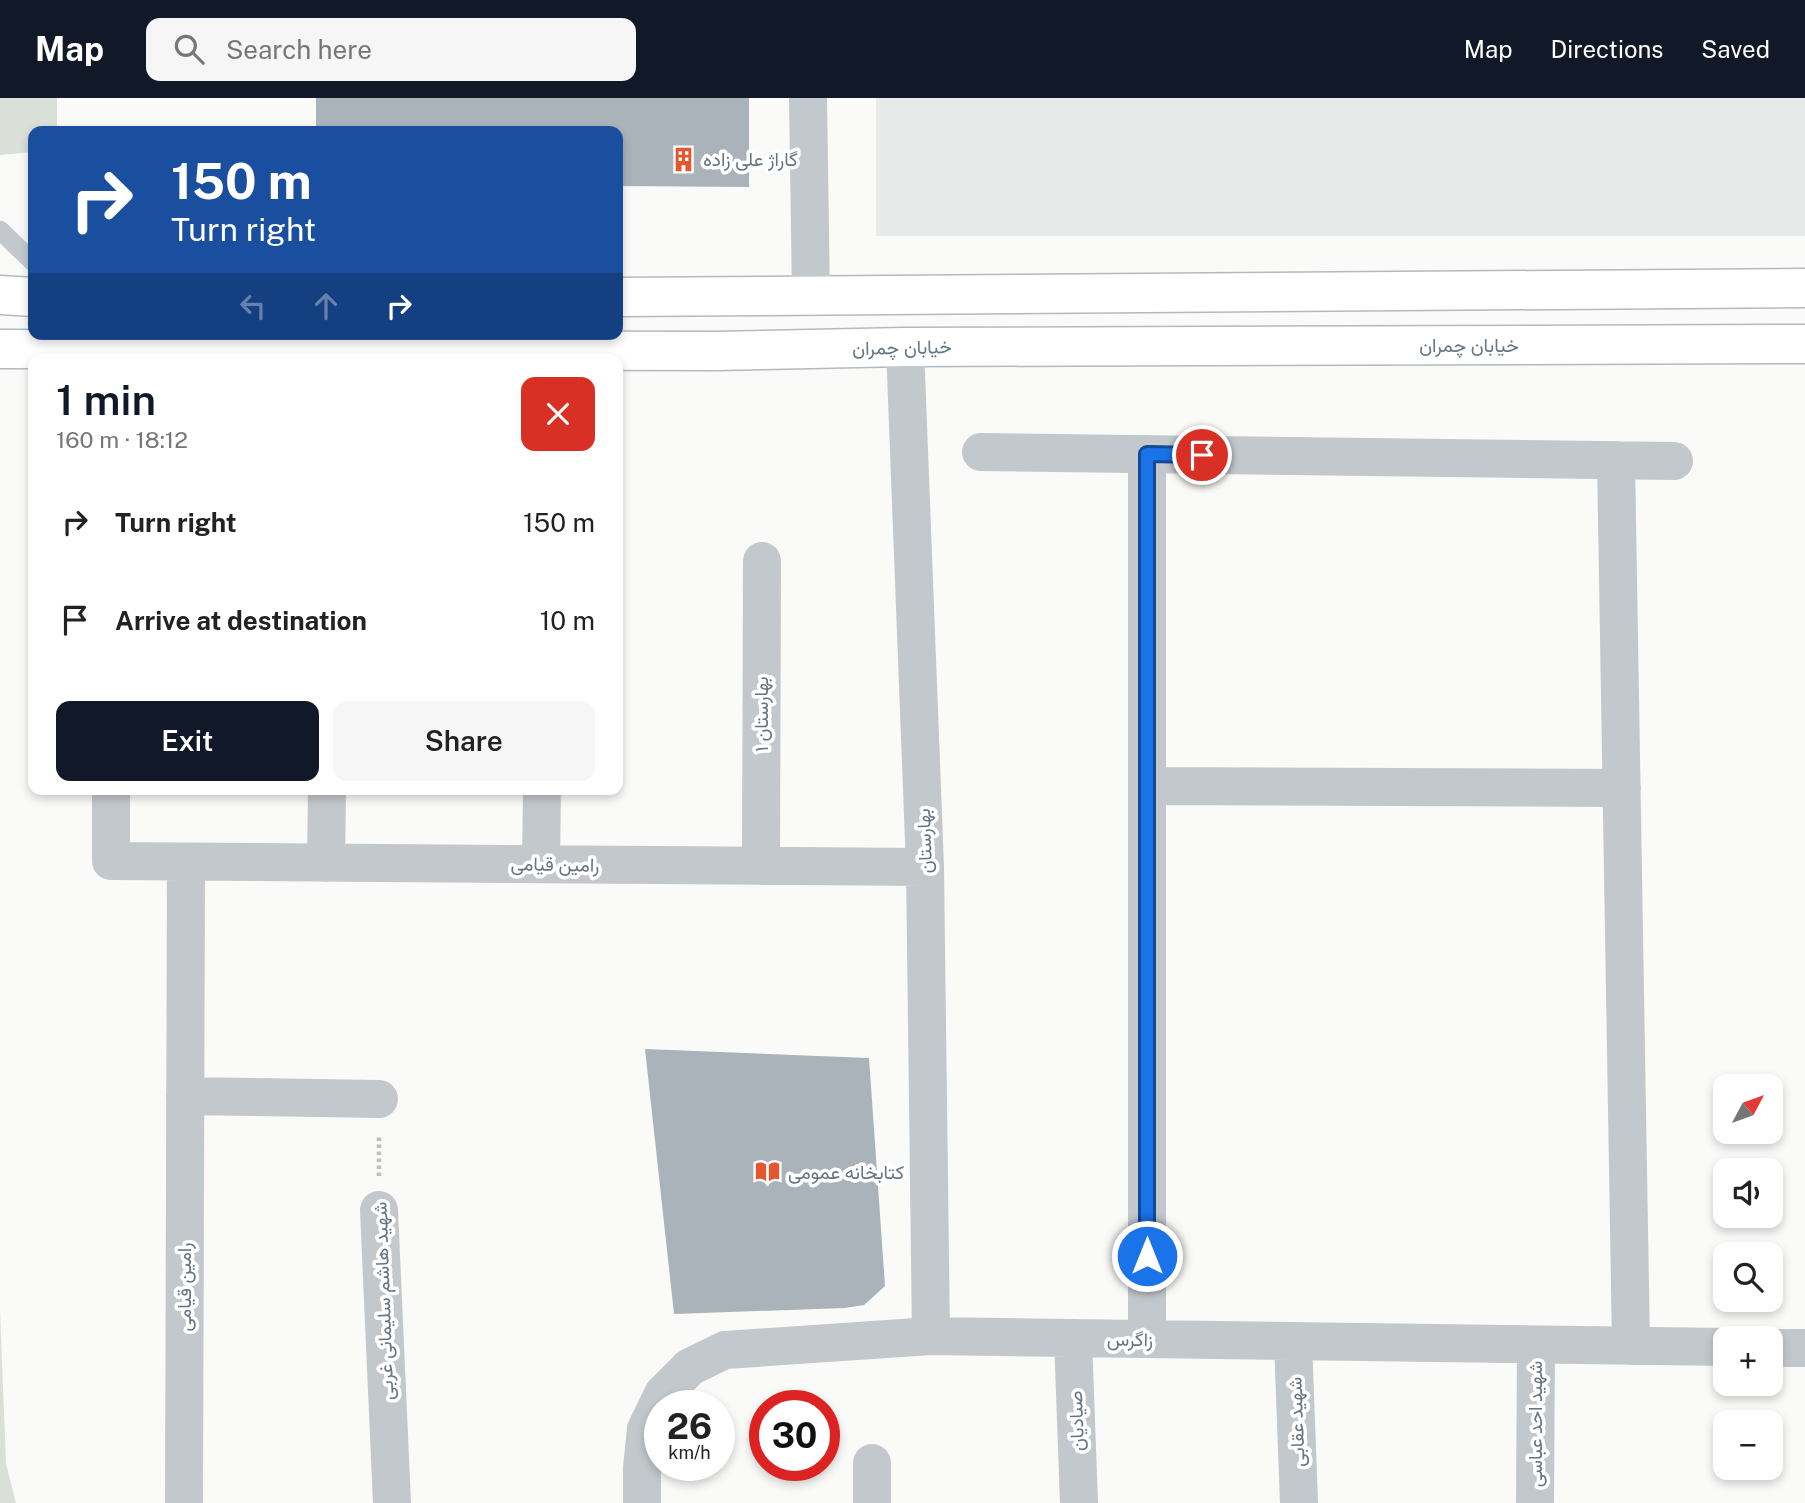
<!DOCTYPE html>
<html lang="en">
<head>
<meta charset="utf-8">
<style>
  :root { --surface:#fff; --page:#f6f6f6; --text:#222; --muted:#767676; --accent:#111827 }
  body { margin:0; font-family:"Public Sans",Vazirmatn,sans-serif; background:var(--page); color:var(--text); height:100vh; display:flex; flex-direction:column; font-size:26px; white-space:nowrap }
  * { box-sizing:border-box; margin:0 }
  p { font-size:23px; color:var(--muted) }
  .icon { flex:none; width:38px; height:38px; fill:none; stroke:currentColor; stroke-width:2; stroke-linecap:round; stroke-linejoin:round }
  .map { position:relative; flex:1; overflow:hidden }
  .side { position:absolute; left:28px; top:256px; width:595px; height:441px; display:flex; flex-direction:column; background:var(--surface); border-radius:14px; box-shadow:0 4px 10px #0003 }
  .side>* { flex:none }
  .guide { position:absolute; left:28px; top:28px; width:595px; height:214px; border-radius:14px; box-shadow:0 4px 10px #0003; background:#1a4fa0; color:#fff; overflow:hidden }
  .needle { width:46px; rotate:49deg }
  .controls { position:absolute; left:1713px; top:976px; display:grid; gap:14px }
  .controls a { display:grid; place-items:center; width:70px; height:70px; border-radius:14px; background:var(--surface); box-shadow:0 4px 10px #0003; font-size:35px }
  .speed { position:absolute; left:644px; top:1292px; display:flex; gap:14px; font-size:35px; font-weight:700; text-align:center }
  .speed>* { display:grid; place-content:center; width:91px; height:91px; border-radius:50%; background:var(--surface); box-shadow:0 4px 10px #0003; line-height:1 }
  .speed small { font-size:18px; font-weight:400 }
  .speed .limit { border:10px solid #d22; background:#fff; color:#111 }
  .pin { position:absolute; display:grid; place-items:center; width:60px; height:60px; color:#fff; margin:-30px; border:4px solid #fff; border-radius:50%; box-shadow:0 2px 7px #0007 }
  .me { position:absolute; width:77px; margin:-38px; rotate:0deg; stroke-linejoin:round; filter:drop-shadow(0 0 5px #0008) }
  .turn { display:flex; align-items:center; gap:24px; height:147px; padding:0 28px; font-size:32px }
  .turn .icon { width:91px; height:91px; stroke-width:2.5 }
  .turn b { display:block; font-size:49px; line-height:60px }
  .lanes { display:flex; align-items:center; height:66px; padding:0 28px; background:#0003; justify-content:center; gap:35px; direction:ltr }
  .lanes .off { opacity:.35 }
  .round { display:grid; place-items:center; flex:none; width:74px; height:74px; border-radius:14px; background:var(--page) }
  .headline { display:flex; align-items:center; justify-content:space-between; height:119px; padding:0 28px }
  h1 { font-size:42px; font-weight:600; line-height:52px; color:var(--accent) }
  .cta { display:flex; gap:14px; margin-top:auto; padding:14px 28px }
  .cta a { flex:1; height:80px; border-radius:14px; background:var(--accent); color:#fff; font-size:28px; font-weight:600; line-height:80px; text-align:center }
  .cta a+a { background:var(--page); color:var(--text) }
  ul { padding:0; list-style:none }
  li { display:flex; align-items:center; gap:21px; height:98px; padding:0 28px }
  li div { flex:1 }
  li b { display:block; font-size:26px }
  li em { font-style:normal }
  header { display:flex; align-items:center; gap:42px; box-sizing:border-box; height:98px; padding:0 35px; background:var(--accent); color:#fff }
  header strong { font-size:33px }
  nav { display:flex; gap:38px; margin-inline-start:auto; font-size:24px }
  .search { width:490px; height:63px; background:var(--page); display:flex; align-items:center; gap:18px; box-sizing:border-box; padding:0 24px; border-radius:14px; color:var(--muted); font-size:26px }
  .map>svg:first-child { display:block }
</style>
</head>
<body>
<header>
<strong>Map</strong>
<div class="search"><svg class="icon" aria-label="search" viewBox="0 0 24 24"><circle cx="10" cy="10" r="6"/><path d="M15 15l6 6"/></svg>Search here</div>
<nav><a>Map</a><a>Directions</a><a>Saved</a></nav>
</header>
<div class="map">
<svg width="1805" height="1405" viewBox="0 0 1805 1405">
  <rect width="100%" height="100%" fill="#fafaf8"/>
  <path fill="#e8e9e9" d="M 876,0 L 1805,0 L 1805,138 L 876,138 Z"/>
  <path fill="#dadfd7" d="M 0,0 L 57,0 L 57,33 L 33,33 L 33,54 L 0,57 Z
    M 0,1213 L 6,1366 L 16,1405 L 0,1405 Z"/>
  <path fill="#aab3b9" d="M 316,0 L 749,0 L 749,89 L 618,88 L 618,33 L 316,33 Z
    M 645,951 L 869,960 L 885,1188 L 873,1199 L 864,1207 L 845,1210 L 674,1216 Z"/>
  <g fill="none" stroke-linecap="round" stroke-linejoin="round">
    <defs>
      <path id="secondary" d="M 0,197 L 33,199
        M 618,199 L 1805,190
        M 0,251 L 716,253 L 905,249 L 1805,246"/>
    </defs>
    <use href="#secondary" stroke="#b3babf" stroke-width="41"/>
    <path stroke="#bbbfc2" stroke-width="4.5" stroke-dasharray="3.5 3.5" stroke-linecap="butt" d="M 379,1078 L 379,1037"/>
    <path stroke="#c3c8cc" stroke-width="19" d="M 0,132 L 33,164"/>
    <path stroke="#c3c8cc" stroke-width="38" d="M 808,0 L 811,198
      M 905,249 L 925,769 L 931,1238
      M 981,354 L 1674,363
      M 1616,362 L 1631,1248
      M 1147,688 L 1622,690
      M 111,691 L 111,763 L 925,769
      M 326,765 L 327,691
      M 541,766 L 542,691
      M 761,768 L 762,463
      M 185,998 L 379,1001
      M 379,1112 L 392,1405
      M 1073,1240 L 1079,1405
      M 1147,1241 L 1147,356
      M 1293,1243 L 1299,1405
      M 1771,1250 L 1805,1250
      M 184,1405 L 186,764
      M 642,1405 L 642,1370 L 646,1331 L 663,1296 L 690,1269 L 725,1252 L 931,1238 L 1726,1249
      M 872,1405 L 872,1365
      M 1535,1405 L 1536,1247"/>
    <use href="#secondary" stroke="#fff" stroke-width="38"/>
  </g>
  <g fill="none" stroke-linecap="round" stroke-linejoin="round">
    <defs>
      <path id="route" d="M 1147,1158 L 1147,356 L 1202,357"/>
    </defs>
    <use href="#route" stroke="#114b97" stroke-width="18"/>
    <use href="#route" stroke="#1a73e8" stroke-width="12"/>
  </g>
  <defs>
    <symbol id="building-bare" viewBox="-9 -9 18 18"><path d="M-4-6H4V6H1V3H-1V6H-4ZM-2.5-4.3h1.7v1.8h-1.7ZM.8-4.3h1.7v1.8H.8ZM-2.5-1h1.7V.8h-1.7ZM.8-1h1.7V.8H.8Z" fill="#e4572e" stroke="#fff" stroke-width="2.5" paint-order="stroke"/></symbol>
    <symbol id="library-bare" viewBox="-9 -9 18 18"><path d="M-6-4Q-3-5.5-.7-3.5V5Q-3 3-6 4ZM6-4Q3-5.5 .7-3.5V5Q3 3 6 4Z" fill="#e4572e" stroke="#fff" stroke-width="2.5" paint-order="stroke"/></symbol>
  </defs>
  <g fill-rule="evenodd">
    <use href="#building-bare" x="666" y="44" width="35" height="35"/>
    <use href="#library-bare" x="750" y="1056" width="35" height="35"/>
  </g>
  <g text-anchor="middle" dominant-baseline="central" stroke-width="7" stroke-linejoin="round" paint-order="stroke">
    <g font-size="19" fill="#657683" stroke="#fff" text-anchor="start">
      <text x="703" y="61">گاراژ علی زاده</text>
      <text x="788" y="1074">کتابخانه عمومی</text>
    </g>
    <g font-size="19" fill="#657683" stroke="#fff">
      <text x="1469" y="247">خیابان چمران</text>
      <text transform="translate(902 249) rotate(-1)">خیابان چمران</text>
      <text transform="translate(761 616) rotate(-90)">بهارستان ۱</text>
      <text transform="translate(924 743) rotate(-92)">بهارستان</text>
      <text transform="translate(555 766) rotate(1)">رامین قیامی</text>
      <text transform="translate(184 1189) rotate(-90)">رامین قیامی</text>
      <text transform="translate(383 1203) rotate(-92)">شهید هاشم سلیمانی غربی</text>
      <text transform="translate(1130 1241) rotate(1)">زاگرس</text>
      <text transform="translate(1076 1323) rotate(-92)">صیادیان</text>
      <text transform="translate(1296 1324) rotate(-92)">شهید عقابی</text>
      <text transform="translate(1535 1326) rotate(-90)">شهید احد عباسی</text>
    </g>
  </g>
</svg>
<div class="controls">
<a><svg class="needle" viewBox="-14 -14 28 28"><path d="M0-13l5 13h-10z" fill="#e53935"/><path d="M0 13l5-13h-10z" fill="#767676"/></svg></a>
<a><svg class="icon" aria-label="sound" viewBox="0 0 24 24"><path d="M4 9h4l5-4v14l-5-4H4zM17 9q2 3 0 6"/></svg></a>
<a><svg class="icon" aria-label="search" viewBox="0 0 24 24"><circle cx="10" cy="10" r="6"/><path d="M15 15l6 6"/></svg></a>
<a>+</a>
<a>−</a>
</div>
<div class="speed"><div>26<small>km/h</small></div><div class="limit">30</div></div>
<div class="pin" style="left:1202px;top:357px;background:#d93025"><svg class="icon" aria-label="arrive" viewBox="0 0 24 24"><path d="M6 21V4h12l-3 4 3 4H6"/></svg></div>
<svg class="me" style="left:1147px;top:1158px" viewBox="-20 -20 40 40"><circle r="17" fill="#1a73e8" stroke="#fff" stroke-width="3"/><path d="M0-11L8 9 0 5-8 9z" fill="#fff"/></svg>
<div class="guide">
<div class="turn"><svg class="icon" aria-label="right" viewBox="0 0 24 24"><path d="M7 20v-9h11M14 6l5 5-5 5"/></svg><div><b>150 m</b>Turn right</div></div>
<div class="lanes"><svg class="icon off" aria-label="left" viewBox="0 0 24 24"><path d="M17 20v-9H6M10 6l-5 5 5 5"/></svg><svg class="icon off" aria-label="ahead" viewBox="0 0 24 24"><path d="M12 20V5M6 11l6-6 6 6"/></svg><svg class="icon" aria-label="right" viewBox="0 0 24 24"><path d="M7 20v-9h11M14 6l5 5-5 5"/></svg></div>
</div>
<section class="side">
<div class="headline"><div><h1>1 min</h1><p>160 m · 18:12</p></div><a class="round" style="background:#d93025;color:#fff"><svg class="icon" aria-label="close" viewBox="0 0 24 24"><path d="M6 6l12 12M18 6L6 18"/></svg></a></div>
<ul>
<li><svg class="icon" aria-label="right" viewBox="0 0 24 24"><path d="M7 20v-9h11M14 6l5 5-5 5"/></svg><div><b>Turn right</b></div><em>150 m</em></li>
<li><svg class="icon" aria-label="arrive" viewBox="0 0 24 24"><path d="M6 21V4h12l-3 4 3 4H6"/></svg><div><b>Arrive at destination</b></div><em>10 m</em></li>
</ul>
<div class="cta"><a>Exit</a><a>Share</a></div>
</section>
</div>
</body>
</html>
